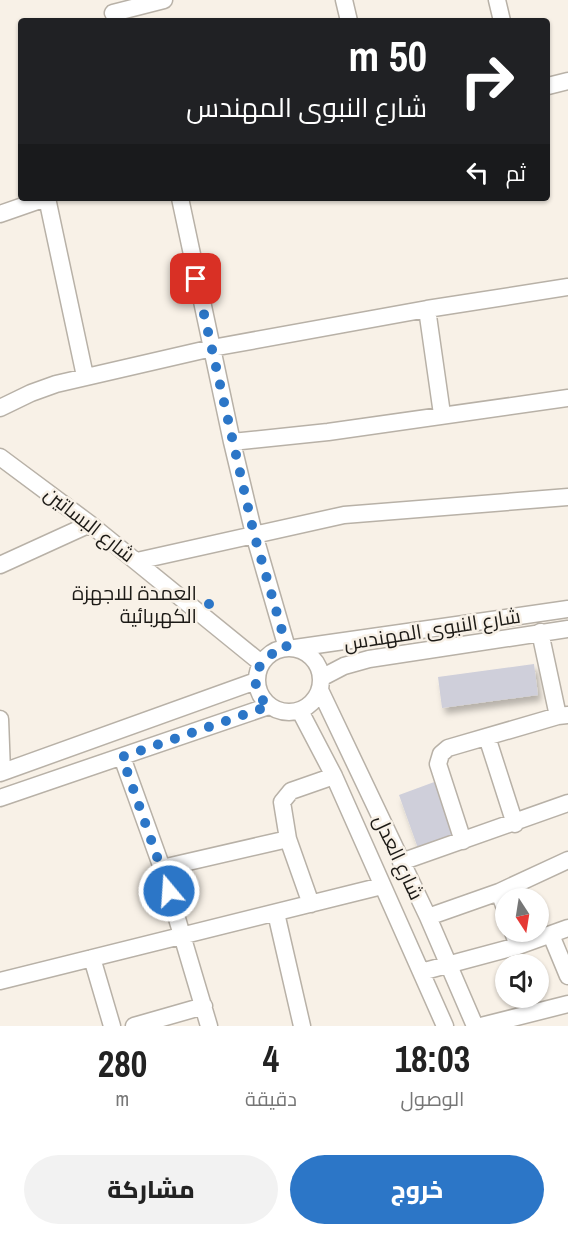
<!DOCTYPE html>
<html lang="ar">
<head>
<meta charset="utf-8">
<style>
  :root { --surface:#fff; --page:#f2f2f2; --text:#222; --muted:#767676; --accent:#2c76c7 }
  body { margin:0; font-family:"Archivo Narrow",Cairo,sans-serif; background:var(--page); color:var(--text); direction:rtl; height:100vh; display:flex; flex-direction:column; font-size:22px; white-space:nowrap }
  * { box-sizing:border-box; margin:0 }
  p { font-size:20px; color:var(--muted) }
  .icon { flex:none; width:33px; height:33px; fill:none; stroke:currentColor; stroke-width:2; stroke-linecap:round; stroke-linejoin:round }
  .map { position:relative; height:1026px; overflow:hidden; direction:ltr }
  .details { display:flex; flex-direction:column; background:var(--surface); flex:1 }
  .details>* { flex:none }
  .hud { position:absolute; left:18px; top:18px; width:532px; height:183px; border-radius:6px; box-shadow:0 2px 4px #0004; direction:rtl; background:#202124; color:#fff; overflow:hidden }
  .needle { width:39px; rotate:168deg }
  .fabs { position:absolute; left:495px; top:888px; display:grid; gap:12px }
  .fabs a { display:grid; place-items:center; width:54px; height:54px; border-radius:50%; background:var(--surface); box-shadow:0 2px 4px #0004; font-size:30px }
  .pin { position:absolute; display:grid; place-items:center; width:51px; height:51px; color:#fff; margin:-26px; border-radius:12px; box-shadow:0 3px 9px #0006 }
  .me { position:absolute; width:66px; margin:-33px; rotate:342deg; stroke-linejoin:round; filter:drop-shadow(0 0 4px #0008) }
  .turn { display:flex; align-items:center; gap:21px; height:126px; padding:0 24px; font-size:27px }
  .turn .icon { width:78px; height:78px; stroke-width:2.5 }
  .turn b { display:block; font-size:42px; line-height:51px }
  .then { display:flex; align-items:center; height:57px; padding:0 24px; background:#0003; gap:12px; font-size:22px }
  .eta { display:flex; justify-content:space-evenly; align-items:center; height:102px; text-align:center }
  .eta b { font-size:36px; font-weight:800; line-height:42px }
  .cta { display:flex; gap:12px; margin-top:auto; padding:12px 24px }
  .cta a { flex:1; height:69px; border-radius:36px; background:var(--accent); color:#fff; font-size:24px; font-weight:800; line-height:69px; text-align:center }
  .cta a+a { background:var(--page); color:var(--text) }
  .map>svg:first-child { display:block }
</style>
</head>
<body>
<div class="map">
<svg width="568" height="1026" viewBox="0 0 568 1026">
  <defs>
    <filter id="shadow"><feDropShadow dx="3.5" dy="6" stdDeviation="3" flood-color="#0004"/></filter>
  </defs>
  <rect width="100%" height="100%" fill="#f8f1e7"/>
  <path fill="#cfcfda" filter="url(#shadow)" d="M 534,664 L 538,695 L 442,708 L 438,677 Z
    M 437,781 L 458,838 L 419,851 L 399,795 Z"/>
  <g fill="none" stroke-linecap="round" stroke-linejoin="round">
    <defs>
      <path id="minor" d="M 344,0 L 349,21
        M 497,0 L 502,21
        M 113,13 L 164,0
        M 548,86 L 568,81
        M 47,198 L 85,376
        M 180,198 L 232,442 L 254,534 L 287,648
        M 0,214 L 46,198
        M 427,309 L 442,414
        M 0,408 L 31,393 L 56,384 L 212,348 L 427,309 L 568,287
        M 232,442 L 328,432 L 568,398
        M 0,457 L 90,524 L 261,663
        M 137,561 L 344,515 L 568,497
        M 0,565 L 90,524
        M 540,632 L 558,716
        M257 680a32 32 0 1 1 64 0a32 32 0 1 1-64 0Z
        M 295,648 L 568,609
        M 321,678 L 344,666 L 369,659 L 568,629
        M 320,690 L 428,917 L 475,1026
        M 300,711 L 334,776 L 445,1026
        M 0,719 L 2,772
        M 487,737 L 515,824
        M 122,757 L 162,868 L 209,1026
        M 0,773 L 256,681
        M 0,798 L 269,706
        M 463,841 L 438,764 L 441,754 L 448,748 L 558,716 L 568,715
        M 401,862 L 568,803
        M 162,868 L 288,839
        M 499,892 L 506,911
        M 311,904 L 288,839 L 282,802 L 291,791 L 334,776
        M 276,913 L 302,1026
        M 428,917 L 499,892 L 568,860
        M 513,932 L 518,946
        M 551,935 L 568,976
        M 92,958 L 112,1026
        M 421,972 L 518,946 L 568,928
        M 0,981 L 382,886
        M 134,1026 L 204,1006
        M 481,1026 L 568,1004"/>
    </defs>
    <use href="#minor" stroke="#b8b1a7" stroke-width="19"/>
    <use href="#minor" stroke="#fff" stroke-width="16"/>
  </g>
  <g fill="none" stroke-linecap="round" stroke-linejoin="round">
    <path stroke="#2c76c7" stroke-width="10" stroke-dasharray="0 18" d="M 169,891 L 122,757 L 269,706 C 266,703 261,699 259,695 C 248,672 266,652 287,648 L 254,534 L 196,279"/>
  </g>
  <circle fill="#2c76c7" stroke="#f8f1e7" stroke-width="2" cx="209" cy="604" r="6"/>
  <g text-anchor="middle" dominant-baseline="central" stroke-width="5" stroke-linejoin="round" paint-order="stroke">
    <g font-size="20" fill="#1c1a16" stroke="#f8f1e7">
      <text transform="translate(90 524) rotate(38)">شارع البساتين</text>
      <text transform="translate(432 629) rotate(-9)">شارع النبوى المهندس</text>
      <text transform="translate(399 857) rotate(65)">شارع العدل</text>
    </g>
    <g font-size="20" fill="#1c1a16" stroke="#f8f1e7" text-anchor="end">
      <text x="197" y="592">العمدة للاجهزة<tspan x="197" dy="23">الكهربائية</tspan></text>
    </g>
  </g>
</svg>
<div class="fabs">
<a><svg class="needle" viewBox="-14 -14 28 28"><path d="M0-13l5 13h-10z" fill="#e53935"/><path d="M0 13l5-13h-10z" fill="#767676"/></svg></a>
<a><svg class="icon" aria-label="sound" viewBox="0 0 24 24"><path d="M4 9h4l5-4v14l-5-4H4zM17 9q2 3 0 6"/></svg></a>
</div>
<div class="pin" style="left:196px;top:279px;background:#d93025"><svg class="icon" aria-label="arrive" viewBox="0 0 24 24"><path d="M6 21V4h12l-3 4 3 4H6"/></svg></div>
<svg class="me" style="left:169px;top:891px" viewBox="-20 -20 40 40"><circle r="17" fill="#2c76c7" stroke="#fff" stroke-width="3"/><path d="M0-11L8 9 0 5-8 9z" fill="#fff"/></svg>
<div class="hud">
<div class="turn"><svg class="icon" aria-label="right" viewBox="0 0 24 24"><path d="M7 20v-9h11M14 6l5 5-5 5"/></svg><div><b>50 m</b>شارع النبوى المهندس</div></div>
<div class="then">ثم<svg class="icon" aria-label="left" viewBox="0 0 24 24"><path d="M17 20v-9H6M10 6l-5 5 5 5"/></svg></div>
</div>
</div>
<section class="details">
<div class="eta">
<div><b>18:03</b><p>الوصول</p></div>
<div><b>4</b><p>دقيقة</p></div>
<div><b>280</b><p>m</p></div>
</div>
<div class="cta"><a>خروج</a><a>مشاركة</a></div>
</section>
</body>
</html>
